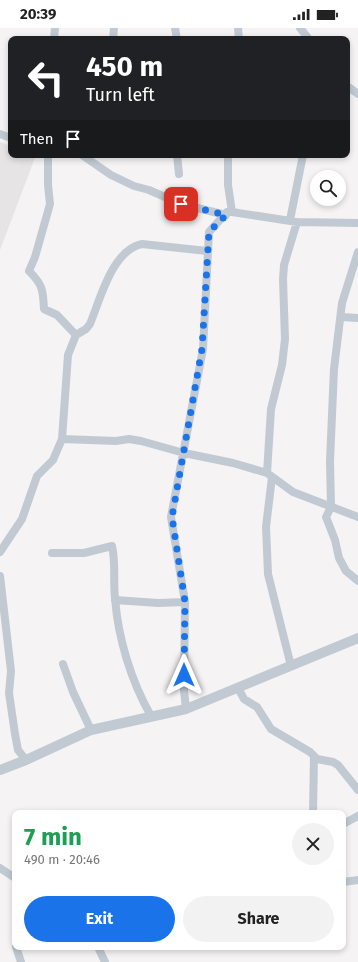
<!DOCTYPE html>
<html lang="en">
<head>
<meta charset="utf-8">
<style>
  :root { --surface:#fff; --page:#f2f2f2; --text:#222; --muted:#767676; --accent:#1a73e8 }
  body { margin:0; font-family:"Fira Sans",sans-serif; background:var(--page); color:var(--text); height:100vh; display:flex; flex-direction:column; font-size:15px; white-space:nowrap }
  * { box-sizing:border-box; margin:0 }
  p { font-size:13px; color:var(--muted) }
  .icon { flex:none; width:22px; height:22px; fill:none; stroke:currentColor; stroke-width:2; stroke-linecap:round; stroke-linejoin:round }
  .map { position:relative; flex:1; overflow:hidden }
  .drawer { position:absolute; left:12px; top:782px; width:334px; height:140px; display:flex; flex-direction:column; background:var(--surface); border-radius:8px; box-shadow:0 2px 6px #0003 }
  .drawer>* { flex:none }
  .guide { position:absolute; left:8px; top:8px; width:342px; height:122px; border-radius:8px; box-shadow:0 2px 6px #0003; background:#202124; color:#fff; overflow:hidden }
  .tools { position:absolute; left:310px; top:142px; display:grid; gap:8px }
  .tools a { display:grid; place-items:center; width:36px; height:36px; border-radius:50%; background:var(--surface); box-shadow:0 2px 6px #0003; font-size:20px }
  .pin { position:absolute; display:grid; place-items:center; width:34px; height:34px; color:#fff; margin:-17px; border-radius:8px; box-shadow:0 2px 6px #0006 }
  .me { position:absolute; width:44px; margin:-22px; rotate:0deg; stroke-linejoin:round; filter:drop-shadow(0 0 3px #0008) }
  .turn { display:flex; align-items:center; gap:14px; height:84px; padding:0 12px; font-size:18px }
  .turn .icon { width:52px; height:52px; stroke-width:2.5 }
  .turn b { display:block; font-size:28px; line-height:34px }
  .then { display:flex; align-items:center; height:38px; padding:0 12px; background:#0003; gap:8px; font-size:15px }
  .round { display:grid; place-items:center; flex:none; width:42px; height:42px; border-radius:21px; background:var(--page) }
  .headline { display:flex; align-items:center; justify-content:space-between; height:68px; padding:0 12px }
  h1 { font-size:24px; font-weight:700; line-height:30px; color:#1e9e55 }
  .button { display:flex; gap:8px; margin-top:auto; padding:8px 12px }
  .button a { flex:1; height:46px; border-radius:24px; background:var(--accent); color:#fff; font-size:16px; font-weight:700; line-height:46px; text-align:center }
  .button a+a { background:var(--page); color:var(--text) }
  .status { display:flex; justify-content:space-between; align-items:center; height:28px; padding:0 20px; background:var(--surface); direction:ltr }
  .status svg { height:11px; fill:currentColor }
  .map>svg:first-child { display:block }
</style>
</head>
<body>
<div class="status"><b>20:39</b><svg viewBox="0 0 49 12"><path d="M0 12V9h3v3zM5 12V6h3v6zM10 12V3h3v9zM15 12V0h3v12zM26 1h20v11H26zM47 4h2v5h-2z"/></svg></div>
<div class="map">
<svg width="358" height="934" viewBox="0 0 358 934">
  <rect width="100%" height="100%" fill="#f5f3f3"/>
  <path fill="#e6e4e5" d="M 0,114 L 11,118 L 11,127 L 36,127 L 0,222 Z"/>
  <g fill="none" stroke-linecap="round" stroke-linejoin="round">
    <path stroke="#c1cad2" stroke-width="8" d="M 175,0 L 177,11
      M 238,0 L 239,11
      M 300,0 L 309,11
      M 54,11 L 55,0
      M 113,11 L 114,0
      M 347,58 L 358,66
      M 0,106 L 11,110
      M 48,127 L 48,157 L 50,176 L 35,229 L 29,243 C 43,257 43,262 44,281 L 57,287 L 76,307
      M 82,127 L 111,147 L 134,158 L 149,162 L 181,176 L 226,187
      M 177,127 L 179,146
      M 228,127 L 228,157 L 232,184
      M 290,192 L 303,127
      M 297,194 L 284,237 L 283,251 L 285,311 L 282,337 L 271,381 L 267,445 L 293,464 L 358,489
      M 207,223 L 142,216 C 112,222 100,272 90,296 L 86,301 L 76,307 L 68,327 L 62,411 L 116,413 L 129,411 L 141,413 L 184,425 L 233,435 L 267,445
      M 358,224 L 342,275 L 334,341 L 330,433 L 331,479 L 326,489 L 335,512 L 339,530 L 346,543 L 358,553
      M 341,289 L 358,290
      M 272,449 L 266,499 L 268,546 L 291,638
      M 0,524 L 22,491 L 37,448 L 53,432 L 62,411
      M 52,525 L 84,525 L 112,518 C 116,534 113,553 115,570 C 118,610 131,653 151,688
      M 0,548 L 11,643 L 9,665 L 15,706 L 18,722 L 26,732
      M 115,572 L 158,575 L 185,574
      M 63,636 L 73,664 L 91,702
      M 238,660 L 244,671 L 257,679 L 271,701 L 310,724 L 317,731 L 333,734 L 338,737 L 358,762
      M 186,681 L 184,662 L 185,574 L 171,489 L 203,321 L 209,204 L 227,184 L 232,184 L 297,194 L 358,195
      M 313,785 L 314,728
      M 343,796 L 358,788
      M 0,840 L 15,850
      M 343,854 L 358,852
      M 16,919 L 21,934
      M 98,919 L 105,934"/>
    <path stroke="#c1cad2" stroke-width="10" d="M 0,742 L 26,732 L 91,702 L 186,681 L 358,610"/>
  </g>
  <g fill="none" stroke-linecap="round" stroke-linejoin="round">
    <path stroke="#1a73e8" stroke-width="7" stroke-dasharray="0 12.6" d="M 181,176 L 226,187 L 209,204 L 202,321 L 172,489 L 185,574 L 184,647"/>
  </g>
</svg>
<div class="tools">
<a><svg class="icon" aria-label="search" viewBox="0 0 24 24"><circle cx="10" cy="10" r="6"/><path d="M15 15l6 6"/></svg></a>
</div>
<div class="pin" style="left:181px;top:176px;background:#d93025"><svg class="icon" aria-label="arrive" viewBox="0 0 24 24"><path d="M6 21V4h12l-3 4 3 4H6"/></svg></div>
<svg class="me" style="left:184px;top:647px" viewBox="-20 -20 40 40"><path d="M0-17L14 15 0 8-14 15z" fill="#1a73e8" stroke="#fff" stroke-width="4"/></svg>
<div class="guide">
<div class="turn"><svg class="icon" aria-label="left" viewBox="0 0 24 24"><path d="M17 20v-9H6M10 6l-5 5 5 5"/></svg><div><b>450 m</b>Turn left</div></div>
<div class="then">Then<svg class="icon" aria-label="arrive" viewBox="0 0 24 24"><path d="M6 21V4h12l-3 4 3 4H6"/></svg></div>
</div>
<section class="drawer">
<div class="headline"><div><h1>7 min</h1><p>490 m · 20:46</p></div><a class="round"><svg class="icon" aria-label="close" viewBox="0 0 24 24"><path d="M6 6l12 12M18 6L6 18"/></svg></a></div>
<div class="button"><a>Exit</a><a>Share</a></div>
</section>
</div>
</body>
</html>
